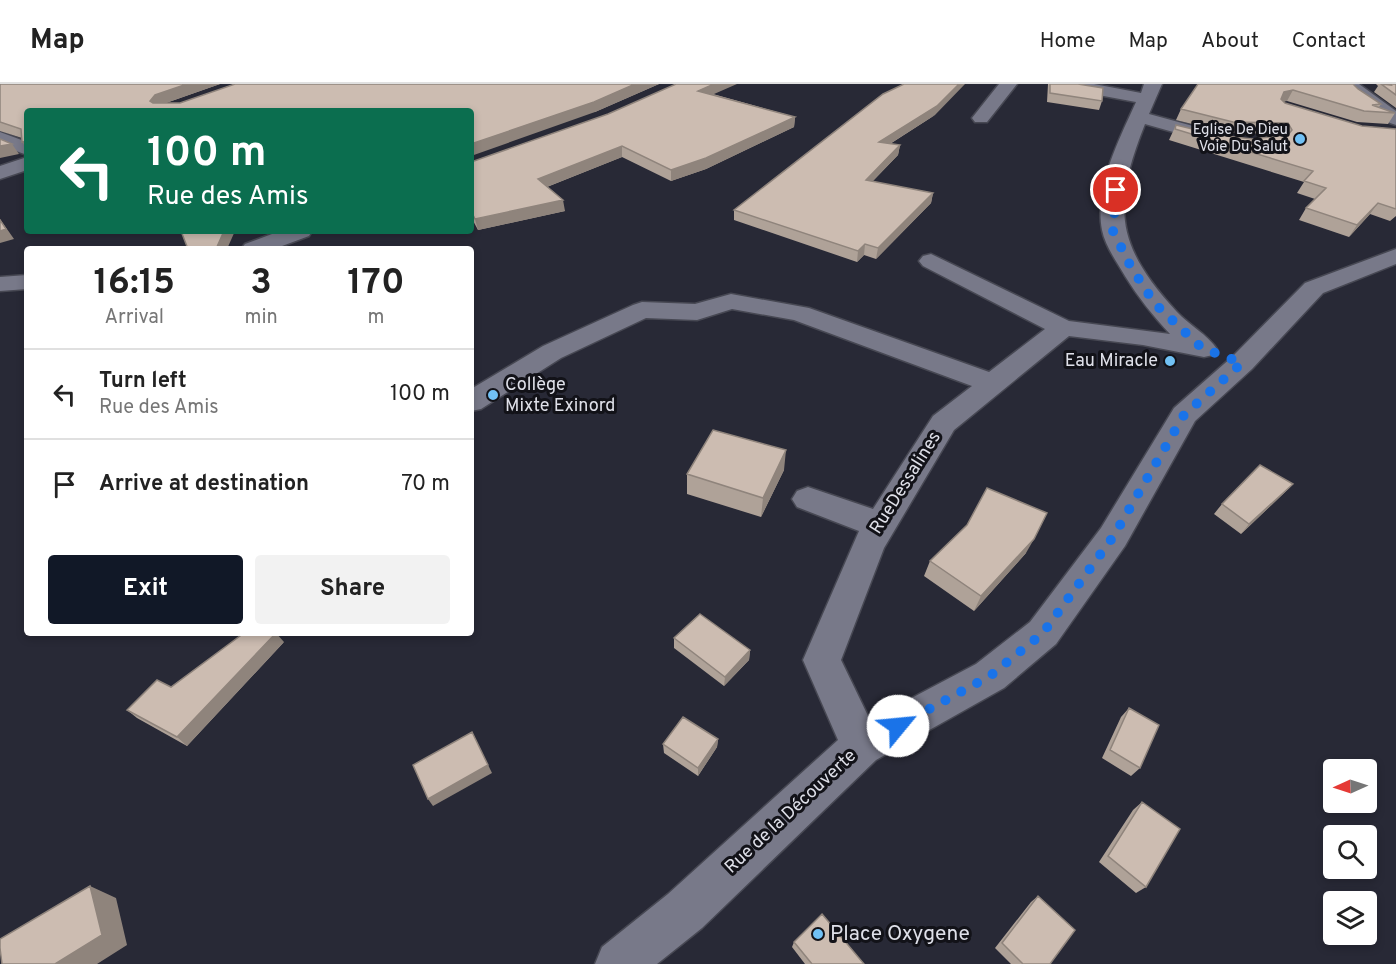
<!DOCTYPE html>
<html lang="en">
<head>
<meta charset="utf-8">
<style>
  :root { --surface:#fff; --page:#f2f2f2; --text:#222; --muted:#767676; --line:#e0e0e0; --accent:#111827 }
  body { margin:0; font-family:Overpass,sans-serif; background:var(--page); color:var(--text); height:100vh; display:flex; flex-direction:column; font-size:22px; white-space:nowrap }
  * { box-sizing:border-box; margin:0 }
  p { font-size:20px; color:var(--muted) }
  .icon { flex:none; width:33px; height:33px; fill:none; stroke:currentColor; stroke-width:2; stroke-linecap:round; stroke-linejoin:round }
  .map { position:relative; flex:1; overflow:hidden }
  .side { position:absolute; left:24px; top:162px; width:450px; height:390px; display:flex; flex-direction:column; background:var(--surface); border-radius:6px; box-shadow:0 3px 9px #0003 }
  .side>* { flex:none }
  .guide { position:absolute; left:24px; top:24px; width:450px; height:126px; border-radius:6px; box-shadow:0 3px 9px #0003; background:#0b6e4f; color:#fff; overflow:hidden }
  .needle { width:39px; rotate:267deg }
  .fabs { position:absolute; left:1323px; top:675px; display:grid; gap:12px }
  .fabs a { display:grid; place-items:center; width:54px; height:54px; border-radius:6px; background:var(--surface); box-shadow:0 3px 9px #0003; font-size:30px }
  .pin { position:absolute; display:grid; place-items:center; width:51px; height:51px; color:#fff; margin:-26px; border:3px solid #fff; border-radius:50%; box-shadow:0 2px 6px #0007 }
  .me { position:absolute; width:66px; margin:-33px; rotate:62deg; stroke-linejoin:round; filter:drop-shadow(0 0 4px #0008) }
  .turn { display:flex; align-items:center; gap:21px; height:126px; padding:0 24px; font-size:27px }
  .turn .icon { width:78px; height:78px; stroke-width:2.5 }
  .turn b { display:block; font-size:42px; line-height:51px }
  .eta { display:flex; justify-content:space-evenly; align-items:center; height:102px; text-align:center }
  .eta b { font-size:36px; font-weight:700; line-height:42px }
  .button { display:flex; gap:12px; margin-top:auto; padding:12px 24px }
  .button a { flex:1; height:69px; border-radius:6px; background:var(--accent); color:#fff; font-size:24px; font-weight:700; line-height:69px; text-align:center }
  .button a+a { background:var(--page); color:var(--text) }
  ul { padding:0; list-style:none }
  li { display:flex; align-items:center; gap:18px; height:90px; padding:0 24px; border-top:2px solid var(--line) }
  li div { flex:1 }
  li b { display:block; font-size:22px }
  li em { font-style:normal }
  header { display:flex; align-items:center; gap:36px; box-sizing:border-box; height:84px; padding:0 30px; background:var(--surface); border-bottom:2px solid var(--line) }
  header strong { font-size:28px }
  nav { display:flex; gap:33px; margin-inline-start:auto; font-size:21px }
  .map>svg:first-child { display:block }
</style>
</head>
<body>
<header>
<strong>Map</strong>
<nav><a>Home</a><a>Map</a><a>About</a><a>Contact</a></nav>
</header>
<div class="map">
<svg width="1396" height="880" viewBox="0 0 1396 880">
  <rect width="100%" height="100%" fill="#282936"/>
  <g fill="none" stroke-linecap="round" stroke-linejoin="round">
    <defs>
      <path id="minor" d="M 999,0 L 1017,0 L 987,38 L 975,38 L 972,34 Z
        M 1057,0 L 1094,0 L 1141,9 L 1144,0 L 1162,0 L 1149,30 L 1226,51 L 1229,55 L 1226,59 L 1219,61 L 1145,40 C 1112,123 1115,161 1177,228 C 1189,241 1208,251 1217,265 L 1213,271 L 1204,273 L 1143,261 L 1069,252 L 954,346 L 884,464 L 841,576 L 870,636 L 976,580 L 1030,538 L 1101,444 L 1174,324 L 1232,273 L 1305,199 L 1396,165 L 1396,180 L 1323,209 L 1252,285 L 1195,337 L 1125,462 L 1056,560 L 1004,604 L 876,676 L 702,844 L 657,880 L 595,880 L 602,863 L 668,810 L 838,656 L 803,576 L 859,447 L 797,423 L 792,415 L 797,407 L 808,403 L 873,425 L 933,332 L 972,302 L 794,236 L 732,225 L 697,236 L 646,234 L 561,274 L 481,325 L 471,327 L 471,305 L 543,262 L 633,221 L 642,218 L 695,220 L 731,210 L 809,224 L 989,288 L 1045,245 L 923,182 L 919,177 L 923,172 L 931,170 L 1069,237 L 1170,250 C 1153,232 1138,213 1125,192 C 1117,178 1105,162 1102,146 C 1094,103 1119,56 1136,18 L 1066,5 L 1060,4 Z
        M 1340,0 L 1359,0 L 1396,27 L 1396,41 L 1390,39 L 1353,14 Z
        M 0,48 L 27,58 L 27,71 L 0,61 Z
        M 27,73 L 27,86 L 0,95 L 0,82 Z
        M 280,147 L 312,147 L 309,152 L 274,165 L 241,165 L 245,160 Z
        M 27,191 L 27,205 L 0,207 L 0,193 Z"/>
    </defs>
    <use href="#minor" stroke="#474853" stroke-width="3"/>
    <use href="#minor" fill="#787989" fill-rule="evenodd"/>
  </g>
  <path fill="#afa298" d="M 0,0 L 220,0 L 166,19 L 180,19 L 235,0 L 659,0 L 595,28 L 22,54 L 0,47 Z
    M 1048,0 L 1078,0 L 1102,17 L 1099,26 L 1047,18 Z
    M 1198,0 L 1358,5 L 1381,20 L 1379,23 L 1395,29 L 1388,40 L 1357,38 L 1287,17 L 1284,17 L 1285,19 L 1362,42 L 1396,45 L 1396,132 L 1390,137 L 1370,130 L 1349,153 L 1299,136 L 1306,124 L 1315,115 L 1297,109 L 1304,98 L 1169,56 L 1176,41 L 1217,51 L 1252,55 L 1282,52 L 1281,50 L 1228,49 L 1176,36 L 1181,25 Z
    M 1376,0 L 1396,0 L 1396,24 L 1374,8 L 1378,2 Z
    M 713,10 L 795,33 L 794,43 L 706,85 L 671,97 L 622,73 L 547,103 L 565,127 L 478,146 L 471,133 L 471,78 Z
    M 935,31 L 890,60 L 900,61 L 898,71 L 872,98 L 933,109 L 931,119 L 876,175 L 864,171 L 857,178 L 734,136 L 734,126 Z
    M 784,386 L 761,433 L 687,410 L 687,390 Z
    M 1293,400 L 1283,410 L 1241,450 L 1214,430 L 1222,420 Z
    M 1026,469 L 974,527 L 924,492 L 930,477 Z
    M 674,554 L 750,566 L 749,576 L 724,602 L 674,564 Z
    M 284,558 L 187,662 L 137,634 L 127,626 Z
    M 1129,624 L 1140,684 L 1131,692 L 1102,674 L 1121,633 Z
    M 718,655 L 717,663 L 698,692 L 664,669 L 663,660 Z
    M 1142,718 L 1146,803 L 1136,809 L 1099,778 L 1133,726 Z
    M 1038,812 L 1050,880 L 1011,880 L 995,864 L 1031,818 Z
    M 794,858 L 864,880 L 805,880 L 792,863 Z"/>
  <path fill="#8f847c" d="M 187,0 L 220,0 L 160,21 L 156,27 L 150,17 L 155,11 Z
    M 635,0 L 659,0 L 595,28 L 471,72 L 471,60 Z
    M 714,0 L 737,0 L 698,17 L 698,7 Z
    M 959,0 L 965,0 L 935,31 L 877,68 L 879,58 Z
    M 1293,6 L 1287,17 L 1278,19 L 1284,8 Z
    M 795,33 L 794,43 L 706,85 L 671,97 L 671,86 Z
    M 27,57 L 27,65 L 22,58 Z
    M 12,60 L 19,70 L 0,74 L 0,62 Z
    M 900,61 L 898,71 L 864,106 L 866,96 Z
    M 622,62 L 622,73 L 539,106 L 538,95 Z
    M 933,109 L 931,119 L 876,175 L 878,164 Z
    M 563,116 L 565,127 L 478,146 L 475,135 Z
    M 1378,119 L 1370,130 L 1349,153 L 1357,141 Z
    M 0,135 L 14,155 L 0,159 Z
    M 224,147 L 235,147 L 227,165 L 216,165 Z
    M 865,160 L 864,171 L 857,178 L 858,167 Z
    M 786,366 L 784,386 L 761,433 L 763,414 Z
    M 1293,400 L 1283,410 L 1241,450 L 1249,440 Z
    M 1034,455 L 1026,469 L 974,527 L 981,512 Z
    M 276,549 L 284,558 L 187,662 L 177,653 Z
    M 750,566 L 749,576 L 724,602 L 725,593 Z
    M 472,648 L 492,689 L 433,722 L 428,715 Z
    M 718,655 L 717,663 L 698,692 L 698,684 Z
    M 90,802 L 116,814 L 127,861 L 97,880 L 55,880 Z"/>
  <path fill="#ccbcb1" stroke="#8f847c" stroke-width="1.5" d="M 0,0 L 187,0 L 155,11 L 150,17 L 153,19 L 180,19 L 235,0 L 635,0 L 594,18 L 471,60 L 471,27 L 27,27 L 27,57 L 22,58 L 21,45 L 0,38 Z
    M 676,0 L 714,0 L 698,7 L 795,33 L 706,74 L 671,86 L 622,62 L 538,95 L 563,116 L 475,135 L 471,127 L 471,78 L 608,30 Z
    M 904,0 L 959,0 L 937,22 L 879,58 L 900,61 L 866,96 L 933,109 L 878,164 L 865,160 L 858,167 L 734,126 L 883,10 Z
    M 1050,0 L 1078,0 L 1103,4 L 1102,17 L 1050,9 Z
    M 1198,0 L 1353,0 L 1358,5 L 1381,20 L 1372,21 L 1395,29 L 1364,27 L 1293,6 L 1284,8 L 1281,15 L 1285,19 L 1362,42 L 1396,45 L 1396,125 L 1378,119 L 1357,141 L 1306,124 L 1326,104 L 1304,97 L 1313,87 L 1175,45 L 1176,41 L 1217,51 L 1252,55 L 1288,51 L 1292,46 L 1288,39 L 1233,38 L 1181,25 Z
    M 1381,0 L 1391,1 L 1390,0 L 1396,0 L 1396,11 Z
    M 0,55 L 12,60 L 0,62 Z
    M 0,136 L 6,145 L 0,147 Z
    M 181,147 L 224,147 L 216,165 L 188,165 Z
    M 713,346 L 786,366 L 763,414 L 687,390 Z
    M 1260,381 L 1293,400 L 1249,440 L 1222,420 Z
    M 987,404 L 1047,429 L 1034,455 L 981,512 L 930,477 L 967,441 Z
    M 700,530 L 750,566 L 725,593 L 674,554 Z
    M 244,549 L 276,549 L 177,653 L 127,626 L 157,596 L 171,603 Z
    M 1129,624 L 1159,641 L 1140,684 L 1110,666 Z
    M 683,633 L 718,655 L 698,684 L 663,660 Z
    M 472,648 L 488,681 L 428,715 L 413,681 Z
    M 1142,718 L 1180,745 L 1146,803 L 1108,772 Z
    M 90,802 L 102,851 L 55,880 L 2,880 L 0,864 L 0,855 Z
    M 1038,812 L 1075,846 L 1050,880 L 1023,880 L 1002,859 Z
    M 822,830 L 864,880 L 812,880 L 794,858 Z"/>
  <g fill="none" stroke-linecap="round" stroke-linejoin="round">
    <path stroke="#1a73e8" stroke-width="10" stroke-dasharray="0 18" d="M 898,642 L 990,592 L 1043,549 L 1113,453 L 1184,331 L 1242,279 L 1202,264 L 1155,220 L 1131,183 L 1113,147 L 1116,106"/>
  </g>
  <g fill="#71c1f5" stroke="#121218" stroke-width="2">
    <circle cx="1300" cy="55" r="6"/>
    <circle cx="1170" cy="277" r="6"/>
    <circle cx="493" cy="311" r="6"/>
    <circle cx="818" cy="850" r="6"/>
  </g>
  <g text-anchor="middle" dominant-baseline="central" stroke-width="6" stroke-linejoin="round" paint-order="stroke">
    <g font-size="15" fill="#dfe0e9" stroke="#121218" text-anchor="end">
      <text x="1288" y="46">Eglise De Dieu<tspan x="1288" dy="17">Voie Du Salut</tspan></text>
    </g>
    <g font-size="18" fill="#dfe0e9" stroke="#121218" text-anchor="end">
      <text x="1158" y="277">Eau Miracle</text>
      <text x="505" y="301" text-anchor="start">Collège<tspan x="505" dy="21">Mixte Exinord</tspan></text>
    </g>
    <g font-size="18" fill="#dfe0e9" stroke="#121218">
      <text transform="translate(906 399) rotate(-58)">RueDessalines</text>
      <text transform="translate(791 728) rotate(-43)">Rue de la Découverte</text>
    </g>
    <g font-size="21" fill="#dfe0e9" stroke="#121218" text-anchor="start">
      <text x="830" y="850">Place Oxygene</text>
    </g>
  </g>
</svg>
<div class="fabs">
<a><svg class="needle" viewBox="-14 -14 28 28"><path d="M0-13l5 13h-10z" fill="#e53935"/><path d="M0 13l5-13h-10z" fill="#767676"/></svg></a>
<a><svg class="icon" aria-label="search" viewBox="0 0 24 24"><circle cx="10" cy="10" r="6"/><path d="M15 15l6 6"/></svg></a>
<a><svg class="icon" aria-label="layers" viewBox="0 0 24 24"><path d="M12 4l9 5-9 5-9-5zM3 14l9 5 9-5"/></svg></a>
</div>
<div class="pin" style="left:1116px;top:106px;background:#d93025"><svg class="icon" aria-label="arrive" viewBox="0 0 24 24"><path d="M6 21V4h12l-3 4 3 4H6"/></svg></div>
<svg class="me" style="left:898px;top:642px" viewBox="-20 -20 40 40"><circle r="19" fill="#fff"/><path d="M0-13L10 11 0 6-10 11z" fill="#1a73e8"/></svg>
<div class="guide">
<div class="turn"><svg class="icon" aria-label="left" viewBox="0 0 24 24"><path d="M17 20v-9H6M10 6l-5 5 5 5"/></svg><div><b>100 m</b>Rue des Amis</div></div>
</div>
<section class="side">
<div class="eta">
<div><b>16:15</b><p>Arrival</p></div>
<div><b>3</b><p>min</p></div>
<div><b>170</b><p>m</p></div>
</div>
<ul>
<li><svg class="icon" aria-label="left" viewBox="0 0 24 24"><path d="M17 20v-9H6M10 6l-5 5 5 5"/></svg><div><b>Turn left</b><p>Rue des Amis</p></div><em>100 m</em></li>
<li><svg class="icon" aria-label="arrive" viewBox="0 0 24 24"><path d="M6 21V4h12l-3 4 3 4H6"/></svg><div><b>Arrive at destination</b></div><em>70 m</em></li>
</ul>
<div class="button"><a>Exit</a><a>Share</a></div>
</section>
</div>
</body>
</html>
